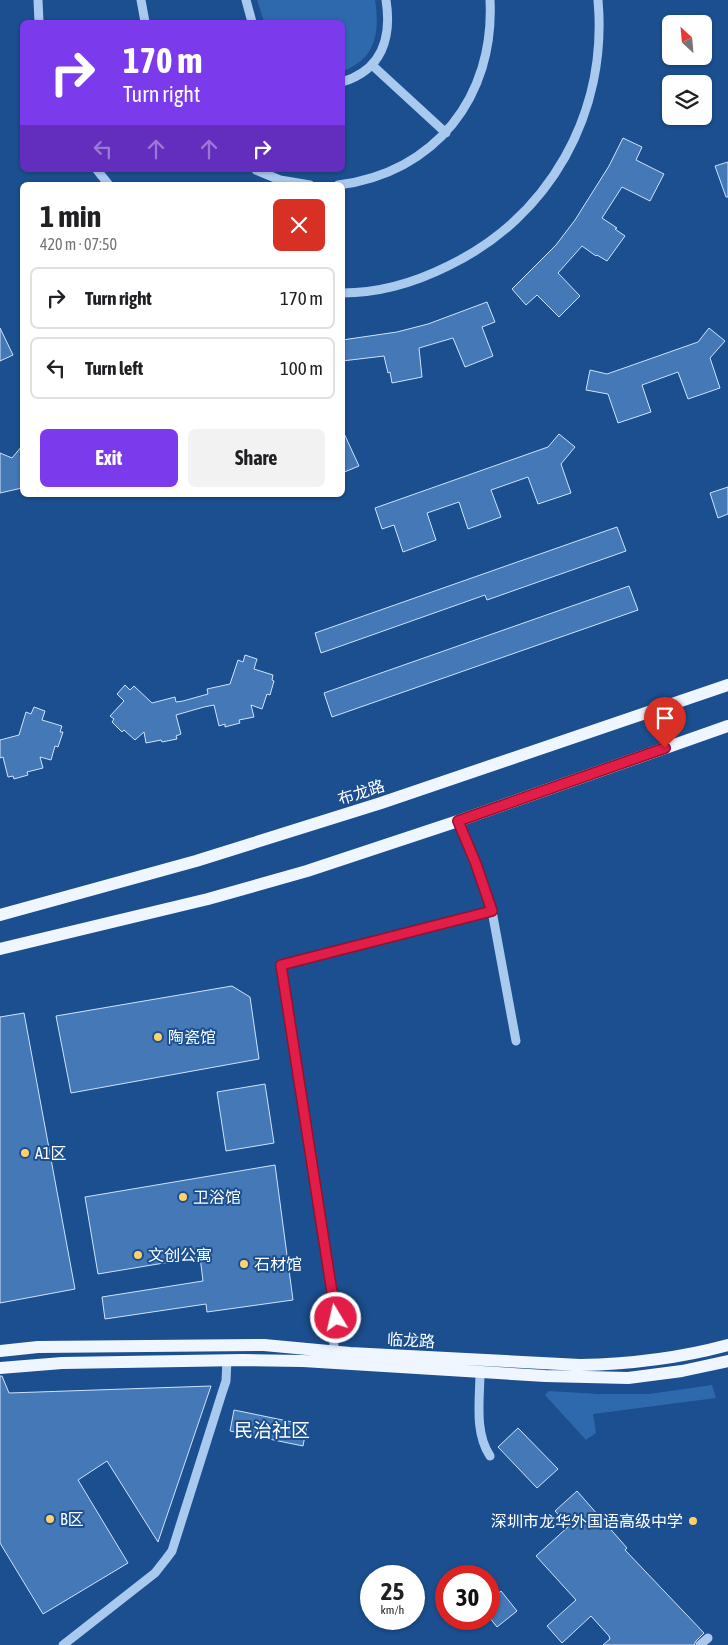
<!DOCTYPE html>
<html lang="en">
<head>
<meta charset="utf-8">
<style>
  :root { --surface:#fff; --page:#f2f2f2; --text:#202124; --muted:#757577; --line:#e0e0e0; --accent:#7c3aed }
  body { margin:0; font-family:"Asap Condensed","Noto Sans SC",sans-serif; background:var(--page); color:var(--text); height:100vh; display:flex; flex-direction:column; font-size:19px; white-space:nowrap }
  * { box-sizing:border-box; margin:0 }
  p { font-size:16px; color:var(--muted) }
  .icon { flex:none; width:28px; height:28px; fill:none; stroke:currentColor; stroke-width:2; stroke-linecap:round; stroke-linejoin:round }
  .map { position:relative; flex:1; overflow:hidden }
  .details { position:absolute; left:20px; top:182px; width:325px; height:315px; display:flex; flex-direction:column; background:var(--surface); border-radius:8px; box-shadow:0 1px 4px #0004 }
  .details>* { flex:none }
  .hud { position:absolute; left:20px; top:20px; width:325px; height:152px; border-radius:8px; box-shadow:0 1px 4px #0004; background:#7c3aed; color:#fff; overflow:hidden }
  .needle { width:32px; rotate:334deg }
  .fabs { position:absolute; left:662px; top:15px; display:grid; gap:10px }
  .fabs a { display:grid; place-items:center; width:50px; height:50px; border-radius:8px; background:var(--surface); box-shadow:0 1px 4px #0004; font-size:25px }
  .speed { position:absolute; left:360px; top:1565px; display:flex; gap:10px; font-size:25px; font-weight:700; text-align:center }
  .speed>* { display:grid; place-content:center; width:65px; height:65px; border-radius:50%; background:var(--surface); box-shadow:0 1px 4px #0004; line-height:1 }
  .speed small { font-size:12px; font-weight:400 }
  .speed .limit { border:8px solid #d22; background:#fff; color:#111 }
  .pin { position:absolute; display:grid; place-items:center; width:42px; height:42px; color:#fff; margin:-51px -21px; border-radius:50% 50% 50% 0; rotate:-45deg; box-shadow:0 0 5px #0007 }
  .pin .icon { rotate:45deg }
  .me { position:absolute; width:55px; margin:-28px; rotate:351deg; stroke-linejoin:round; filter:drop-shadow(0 0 4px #0008) }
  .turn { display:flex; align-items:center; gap:18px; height:105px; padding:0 20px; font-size:22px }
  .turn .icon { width:65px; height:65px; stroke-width:2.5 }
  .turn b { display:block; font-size:35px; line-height:42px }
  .lanes { display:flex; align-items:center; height:48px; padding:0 20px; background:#0003; justify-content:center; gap:25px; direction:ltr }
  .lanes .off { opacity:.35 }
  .round { display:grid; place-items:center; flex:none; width:52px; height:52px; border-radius:8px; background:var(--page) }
  .headline { display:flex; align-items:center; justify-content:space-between; height:85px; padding:0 20px }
  h1 { font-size:30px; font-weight:700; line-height:38px }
  .cta { display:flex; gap:10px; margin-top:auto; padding:10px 20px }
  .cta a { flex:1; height:58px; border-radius:8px; background:var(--accent); color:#fff; font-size:20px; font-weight:700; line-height:58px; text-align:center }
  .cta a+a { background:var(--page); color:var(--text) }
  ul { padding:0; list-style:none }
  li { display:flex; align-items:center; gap:15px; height:62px; margin:0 10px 8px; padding:0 10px; border:2px solid var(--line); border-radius:8px }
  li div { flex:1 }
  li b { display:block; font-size:19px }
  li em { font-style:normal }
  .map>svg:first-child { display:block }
</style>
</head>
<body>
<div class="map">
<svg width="728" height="1645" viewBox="0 0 728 1645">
  <rect width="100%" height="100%" fill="#1b4f8f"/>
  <path fill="#2e69ad" d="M 257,0 L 375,0 C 380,32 376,59 343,71 L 342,22 L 264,22 Z
    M 712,1385 L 716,1398 L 593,1414 L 596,1433 L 586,1440 L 545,1395 L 549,1391 L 599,1394 L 649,1394 Z"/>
  <path fill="#4478b7" stroke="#cfe3fa" d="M 623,138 L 642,147 L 636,160 L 664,174 L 650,201 L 622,187 L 602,218 L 617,228 L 615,229 L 625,236 L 607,261 L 597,255 L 596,256 L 582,246 L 558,273 L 580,296 L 559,317 L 537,295 L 526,305 L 512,289 L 556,245 L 575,220 L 609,166 Z
    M 728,162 L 728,197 L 726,197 L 715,166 Z
    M 487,302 L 495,322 L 482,327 L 493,356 L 465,367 L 453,338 L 419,348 L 422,377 L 392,383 L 390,372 L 388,373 L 384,356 L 342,361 L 342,340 L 397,332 L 428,324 Z
    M 0,328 L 13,355 L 0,361 Z
    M 709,328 L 725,341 L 710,358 L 720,388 L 688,399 L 678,372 L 642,385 L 651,412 L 618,423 L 608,394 L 586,390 L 590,370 L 607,374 L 698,342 Z
    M 342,429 L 359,466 L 342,473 Z
    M 559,434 L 575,447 L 561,464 L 571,493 L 538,504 L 528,477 L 491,490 L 501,517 L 468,529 L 459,502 L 427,513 L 436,540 L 403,552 L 394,525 L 382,529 L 375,508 L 548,447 Z
    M 22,446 L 22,488 L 0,493 L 0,453 L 12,458 Z
    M 728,487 L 728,514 L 718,518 L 710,493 Z
    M 617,527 L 626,551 L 487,600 L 485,595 L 321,653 L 315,633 Z
    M 629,586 L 638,610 L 332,717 L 324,693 Z
    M 245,655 L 257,659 L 254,669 L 273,675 L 272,680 L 274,681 L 270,695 L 267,694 L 262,709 L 251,705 L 254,717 L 239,720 L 240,723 L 225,727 L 225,724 L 219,726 L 214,705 L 204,707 L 176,715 L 181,734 L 176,736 L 177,739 L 162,742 L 161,740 L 146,743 L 144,732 L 135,740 L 124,730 L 122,732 L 112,722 L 114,719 L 110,716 L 124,701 L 117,694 L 125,685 L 130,690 L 134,686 L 152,703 L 175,697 L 176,702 L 183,701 L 208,694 L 207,689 L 230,684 L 238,660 L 243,662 Z
    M 34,707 L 45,711 L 42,720 L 62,726 L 60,732 L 63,732 L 58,747 L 55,746 L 51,760 L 40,757 L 43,768 L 27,772 L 28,775 L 14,779 L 13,776 L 8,777 L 3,757 L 0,758 L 0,740 L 19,735 L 26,712 L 31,714 Z
    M 232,986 L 250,997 L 259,1059 L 71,1093 L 56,1016 Z
    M 24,1013 L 75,1289 L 0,1303 L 0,1017 Z
    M 265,1084 L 274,1143 L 226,1151 L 217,1092 Z
    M 275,1165 L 293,1300 L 207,1312 L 206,1304 L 105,1319 L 102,1297 L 203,1281 L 200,1257 L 98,1274 L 85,1197 Z
    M 0,1376 L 2,1376 L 9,1393 L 211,1386 L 158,1542 L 107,1461 L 78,1480 L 128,1563 L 43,1614 L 0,1543 Z
    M 234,1410 L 307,1425 L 303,1446 L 230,1431 Z
    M 518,1428 L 558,1469 L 537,1488 L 498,1447 Z
    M 577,1491 L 627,1548 L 625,1550 L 704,1633 L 696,1641 L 694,1645 L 603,1645 L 610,1639 L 609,1636 L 591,1616 L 562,1643 L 547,1626 L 576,1600 L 536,1556 L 569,1526 L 555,1511 Z
    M 501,1591 L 517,1611 L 497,1627 L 489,1617 L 489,1601 Z"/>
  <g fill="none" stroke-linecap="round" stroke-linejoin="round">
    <path stroke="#a9c9ee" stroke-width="9" d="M 38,0 L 39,22
      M 141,0 L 145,22
      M 246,0 L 252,22
      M 372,65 L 446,133
      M 342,82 C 382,70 392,38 386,0
      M 97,170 L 109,185
      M 256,170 L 280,180 L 310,185
      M 338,185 C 435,173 495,97 490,0
      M 342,293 C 379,293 416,282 448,266 C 550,217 608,113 598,0
      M 458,821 L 476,864 L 492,911 L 516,1041
      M 333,1355 L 336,1318 L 281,965 L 492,911
      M 480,1372 C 480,1399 474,1432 490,1456
      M 63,1645 L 155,1573 L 166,1559 L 172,1551 L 222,1393 L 226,1381 L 227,1360
      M 700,1645 L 708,1638"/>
    <path stroke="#f0f6ff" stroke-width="12" d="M 0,915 L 196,861 L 381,803 L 728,685
      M 0,949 L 208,899 L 307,871 L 458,821 L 728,726
      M 0,1351 L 38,1347 L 264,1345 L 350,1353 L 580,1365 C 630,1364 680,1358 728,1345
      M 0,1368 L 62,1363 L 243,1360 L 303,1361 L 545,1376 L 628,1378 L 682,1371 L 728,1361"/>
  </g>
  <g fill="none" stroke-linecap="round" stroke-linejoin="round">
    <defs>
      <path id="route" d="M 336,1318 L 281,965 L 492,911 L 476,864 L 458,821 L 665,748"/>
    </defs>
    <use href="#route" stroke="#92132f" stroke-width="12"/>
    <use href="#route" stroke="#e11d48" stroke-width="9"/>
  </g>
  <g fill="#ffd166" stroke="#1b4f8f" stroke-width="2">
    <circle cx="158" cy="1037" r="5"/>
    <circle cx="25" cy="1153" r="5"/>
    <circle cx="183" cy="1197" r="5"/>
    <circle cx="138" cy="1255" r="5"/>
    <circle cx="244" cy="1264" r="5"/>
    <circle cx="50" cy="1519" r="5"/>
    <circle cx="693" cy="1521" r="5"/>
  </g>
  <g text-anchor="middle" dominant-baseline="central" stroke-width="4" stroke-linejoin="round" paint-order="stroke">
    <g font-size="16" fill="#fff" stroke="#1b4f8f">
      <text transform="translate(361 792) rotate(-18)">布龙路</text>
      <text transform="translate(411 1340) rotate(3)">临龙路</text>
    </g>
    <g font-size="16" fill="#fff" stroke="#1b4f8f" text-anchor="start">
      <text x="168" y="1037">陶瓷馆</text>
      <text x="35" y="1153">A1区</text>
      <text x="193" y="1197">卫浴馆</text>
      <text x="148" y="1255">文创公寓</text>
      <text x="254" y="1264">石材馆</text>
      <text x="60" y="1519">B区</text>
      <text x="683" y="1521" text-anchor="end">深圳市龙华外国语高级中学</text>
    </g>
    <g font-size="19" fill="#fff" stroke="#1b4f8f">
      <text x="272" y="1430">民治社区</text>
    </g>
  </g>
</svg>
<div class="fabs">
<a><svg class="needle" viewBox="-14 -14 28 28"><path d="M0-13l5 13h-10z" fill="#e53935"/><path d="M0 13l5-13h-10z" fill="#757577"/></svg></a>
<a><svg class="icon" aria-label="layers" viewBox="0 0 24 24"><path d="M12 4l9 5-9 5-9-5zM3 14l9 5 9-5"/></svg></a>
</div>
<div class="speed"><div>25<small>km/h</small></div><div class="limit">30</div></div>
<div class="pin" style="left:665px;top:748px;background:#d93025"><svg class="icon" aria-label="arrive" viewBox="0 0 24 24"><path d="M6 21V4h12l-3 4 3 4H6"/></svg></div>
<svg class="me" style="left:336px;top:1318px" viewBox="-20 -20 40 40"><circle r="17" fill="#e11d48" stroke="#fff" stroke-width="3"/><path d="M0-11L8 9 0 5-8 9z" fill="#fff"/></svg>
<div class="hud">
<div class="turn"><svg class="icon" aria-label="right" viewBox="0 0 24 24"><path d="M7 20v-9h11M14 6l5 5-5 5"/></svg><div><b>170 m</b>Turn right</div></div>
<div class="lanes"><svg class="icon off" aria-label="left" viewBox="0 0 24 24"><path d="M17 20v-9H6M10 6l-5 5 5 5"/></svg><svg class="icon off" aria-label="ahead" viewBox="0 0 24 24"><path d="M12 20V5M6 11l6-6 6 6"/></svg><svg class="icon off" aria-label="ahead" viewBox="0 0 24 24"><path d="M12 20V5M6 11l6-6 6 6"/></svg><svg class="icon" aria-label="right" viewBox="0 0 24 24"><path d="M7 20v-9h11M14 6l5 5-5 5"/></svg></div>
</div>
<section class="details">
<div class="headline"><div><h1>1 min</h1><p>420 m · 07:50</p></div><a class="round" style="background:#d93025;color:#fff"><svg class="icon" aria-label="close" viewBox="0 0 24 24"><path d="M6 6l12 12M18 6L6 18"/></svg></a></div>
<ul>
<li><svg class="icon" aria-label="right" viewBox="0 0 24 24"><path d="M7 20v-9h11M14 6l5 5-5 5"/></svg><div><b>Turn right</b></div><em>170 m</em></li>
<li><svg class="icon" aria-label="left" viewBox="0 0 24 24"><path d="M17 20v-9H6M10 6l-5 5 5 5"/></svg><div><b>Turn left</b></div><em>100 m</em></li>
</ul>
<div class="cta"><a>Exit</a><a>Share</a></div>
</section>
</div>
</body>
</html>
